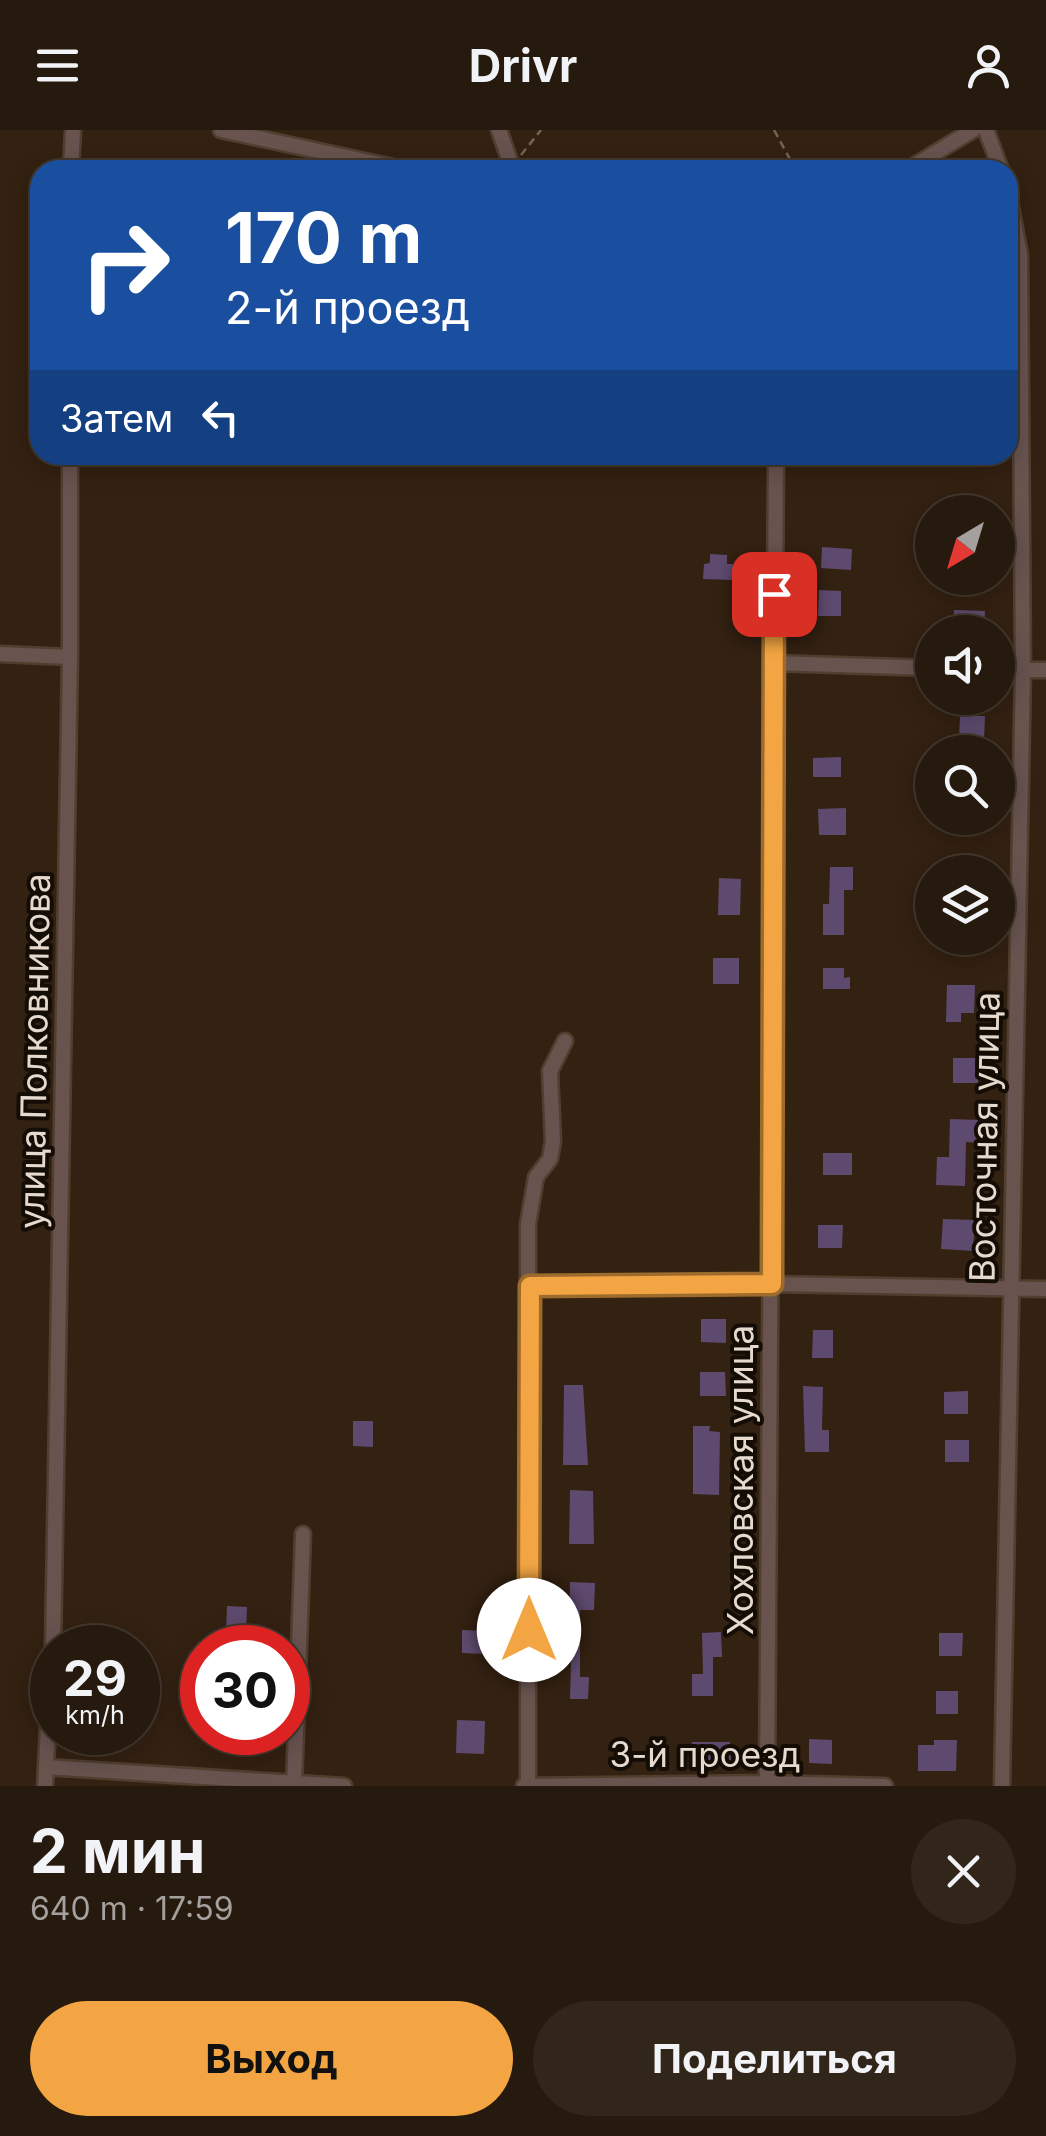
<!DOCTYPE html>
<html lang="ru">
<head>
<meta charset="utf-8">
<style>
  :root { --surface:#26190d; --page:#32261b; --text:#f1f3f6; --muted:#a4a09d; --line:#42382e; --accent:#f2a542 }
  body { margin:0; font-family:Inter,sans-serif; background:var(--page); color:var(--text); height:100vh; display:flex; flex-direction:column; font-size:38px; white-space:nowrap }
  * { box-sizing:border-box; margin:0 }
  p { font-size:32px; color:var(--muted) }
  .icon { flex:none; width:55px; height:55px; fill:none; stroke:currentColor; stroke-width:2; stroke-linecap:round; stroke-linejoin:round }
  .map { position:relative; height:1656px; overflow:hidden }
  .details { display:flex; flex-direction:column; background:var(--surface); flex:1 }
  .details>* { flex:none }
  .banner { position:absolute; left:30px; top:30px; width:988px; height:305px; border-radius:30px; box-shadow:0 5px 25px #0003,0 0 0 2px var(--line); background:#1a4fa0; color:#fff; overflow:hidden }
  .needle { width:65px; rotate:218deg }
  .fabs { position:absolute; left:915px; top:365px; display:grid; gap:20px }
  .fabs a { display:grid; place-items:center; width:100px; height:100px; border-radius:50%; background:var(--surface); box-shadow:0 5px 25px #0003,0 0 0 2px var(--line); font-size:50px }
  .speed { position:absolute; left:30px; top:1495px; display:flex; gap:20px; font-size:50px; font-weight:700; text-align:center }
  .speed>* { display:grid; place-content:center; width:130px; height:130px; border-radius:50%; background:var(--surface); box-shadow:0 5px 25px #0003,0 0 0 2px var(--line); line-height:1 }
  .speed small { font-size:25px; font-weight:400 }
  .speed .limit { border:15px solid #d22; background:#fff; color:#111 }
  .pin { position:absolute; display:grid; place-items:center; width:85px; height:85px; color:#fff; margin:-42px; border-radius:20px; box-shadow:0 5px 15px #0006 }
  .me { position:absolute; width:110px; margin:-55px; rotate:0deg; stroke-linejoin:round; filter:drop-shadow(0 0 8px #0008) }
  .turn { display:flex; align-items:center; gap:35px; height:210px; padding:0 30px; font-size:45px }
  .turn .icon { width:130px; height:130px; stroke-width:2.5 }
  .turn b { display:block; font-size:70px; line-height:85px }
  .then { display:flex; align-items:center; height:95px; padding:0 30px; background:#0003; gap:20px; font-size:38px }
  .round { display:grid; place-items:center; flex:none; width:105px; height:105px; border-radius:52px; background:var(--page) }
  .head { display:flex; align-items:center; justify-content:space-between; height:170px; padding:0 30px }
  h1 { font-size:60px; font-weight:700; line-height:75px }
  .cta { display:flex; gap:20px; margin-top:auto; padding:20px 30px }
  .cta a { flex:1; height:115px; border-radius:60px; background:var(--accent); color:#111; font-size:40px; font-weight:700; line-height:115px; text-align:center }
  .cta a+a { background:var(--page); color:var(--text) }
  header { display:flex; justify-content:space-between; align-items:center; height:130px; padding:0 30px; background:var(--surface); font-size:45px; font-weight:700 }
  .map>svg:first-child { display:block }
</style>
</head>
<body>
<header><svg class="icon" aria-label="menu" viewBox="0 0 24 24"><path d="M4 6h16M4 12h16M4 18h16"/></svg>Drivr<svg class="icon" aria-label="person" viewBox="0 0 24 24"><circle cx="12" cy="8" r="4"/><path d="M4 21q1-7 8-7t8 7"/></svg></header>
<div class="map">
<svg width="1046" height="1656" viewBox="0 0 1046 1656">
  <rect width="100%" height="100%" fill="#332111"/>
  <path fill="#5e4a6e" d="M 822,417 L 852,419 L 851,440 L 821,438 Z
    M 710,424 L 727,425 L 727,434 L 733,434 L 733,450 L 703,449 L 704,434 L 710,433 Z
    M 819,460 L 841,461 L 841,486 L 818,486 Z
    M 954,480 L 985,481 L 984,502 L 954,501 Z
    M 960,586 L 985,586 L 984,610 L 959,610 Z
    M 841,627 L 841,647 L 813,647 L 813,628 Z
    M 846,678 L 846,705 L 819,705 L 818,679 Z
    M 830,737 L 853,737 L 853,760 L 844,760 L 844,805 L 823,805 L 823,774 L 829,774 Z
    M 719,748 L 741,749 L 740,785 L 718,785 Z
    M 713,828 L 739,828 L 739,854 L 713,854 Z
    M 823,838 L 844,838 L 844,848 L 850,847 L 850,859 L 823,859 Z
    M 947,855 L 975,855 L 974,883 L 961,883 L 961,892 L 946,892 Z
    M 953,928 L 978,928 L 978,953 L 953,953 Z
    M 950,989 L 981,990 L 980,1013 L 966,1012 L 965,1056 L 936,1055 L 937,1027 L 949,1027 Z
    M 823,1023 L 852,1023 L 852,1045 L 823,1045 Z
    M 943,1089 L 975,1090 L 973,1121 L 941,1119 Z
    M 818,1095 L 843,1095 L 842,1118 L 818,1118 Z
    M 701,1189 L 726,1189 L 726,1213 L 701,1212 Z
    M 813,1200 L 833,1200 L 833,1228 L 812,1228 Z
    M 700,1242 L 725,1242 L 726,1266 L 700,1266 Z
    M 564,1255 L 583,1255 L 588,1335 L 563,1335 Z
    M 803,1256 L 823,1257 L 822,1300 L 829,1300 L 829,1322 L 805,1322 Z
    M 968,1261 L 968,1284 L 944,1284 L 944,1262 Z
    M 353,1291 L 373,1291 L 373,1317 L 353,1316 Z
    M 693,1296 L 710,1296 L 709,1301 L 720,1302 L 719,1365 L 693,1364 Z
    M 945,1310 L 969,1310 L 969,1332 L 945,1332 Z
    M 570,1360 L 593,1361 L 594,1414 L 569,1414 Z
    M 570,1452 L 595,1453 L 594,1480 L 580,1480 L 580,1547 L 589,1547 L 588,1569 L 570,1569 L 571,1532 L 559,1532 L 559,1498 L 569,1498 Z
    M 227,1476 L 247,1477 L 246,1502 L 226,1502 Z
    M 462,1500 L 485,1501 L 484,1524 L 462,1523 Z
    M 721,1502 L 722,1527 L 713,1527 L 713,1566 L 692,1566 L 692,1544 L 703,1544 L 702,1503 Z
    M 939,1503 L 963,1503 L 962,1526 L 939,1526 Z
    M 936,1561 L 958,1561 L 958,1584 L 936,1584 Z
    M 457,1590 L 485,1591 L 484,1624 L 456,1623 Z
    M 809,1609 L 832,1610 L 832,1634 L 809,1633 Z
    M 934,1610 L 957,1610 L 956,1641 L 918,1641 L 918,1615 L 934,1615 Z
    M 692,1612 L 730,1612 L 731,1633 L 692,1633 Z"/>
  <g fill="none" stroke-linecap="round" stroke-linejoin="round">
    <defs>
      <path id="minor" d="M 221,0 L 407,40
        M 499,0 L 513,40
        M 986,0 L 1001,40
        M 71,40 L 73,0
        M 907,40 L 973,0
        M 0,524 L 70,527
        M 773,533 L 932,538
        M 998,540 L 1046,540
        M 530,1156 L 772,1154 L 1046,1159
        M 53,1518 L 70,527 L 70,325
        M 46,1637 L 344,1656
        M 45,1656 L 52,1520
        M 294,1656 L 303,1404
        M 524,1656 L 767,1653 L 885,1656
        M 528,1656 L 528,1094 L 536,1047 L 550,1029 L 553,1011 L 550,941 L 565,911
        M 767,1656 L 776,325
        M 1002,1656 L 1023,541 L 1020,125 L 1008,61"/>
    </defs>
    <use href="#minor" stroke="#503f2f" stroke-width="19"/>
    <path stroke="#736455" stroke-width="2.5" stroke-dasharray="8 5" stroke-linecap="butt" d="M 774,0 L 796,40
      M 521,25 L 541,0"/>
    <use href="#minor" stroke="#68534f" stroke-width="14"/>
  </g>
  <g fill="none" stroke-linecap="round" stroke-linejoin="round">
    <defs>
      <path id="route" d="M 529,1500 L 530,1156 L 772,1154 L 774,464"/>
    </defs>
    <use href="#route" stroke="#9d6b2b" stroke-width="25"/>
    <use href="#route" stroke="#f2a542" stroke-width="18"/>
  </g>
  <g text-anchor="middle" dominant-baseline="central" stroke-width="8" stroke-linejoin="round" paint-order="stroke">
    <g font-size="35" fill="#e6dacf" stroke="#140d06">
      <text transform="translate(34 921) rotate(-89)">улица Полковникова</text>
      <text transform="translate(984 1007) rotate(-89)">Восточная улица</text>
      <text transform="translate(740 1350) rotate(-90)">Хохловская улица</text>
      <text x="705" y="1624">3-й проезд</text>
    </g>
  </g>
</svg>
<div class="fabs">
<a><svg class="needle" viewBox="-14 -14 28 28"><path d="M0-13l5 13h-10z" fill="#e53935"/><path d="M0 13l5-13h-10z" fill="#a4a09d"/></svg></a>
<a><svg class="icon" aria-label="sound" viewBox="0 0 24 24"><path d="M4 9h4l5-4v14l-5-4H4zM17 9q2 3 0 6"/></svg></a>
<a><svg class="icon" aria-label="search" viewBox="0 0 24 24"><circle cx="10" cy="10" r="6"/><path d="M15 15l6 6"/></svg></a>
<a><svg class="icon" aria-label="layers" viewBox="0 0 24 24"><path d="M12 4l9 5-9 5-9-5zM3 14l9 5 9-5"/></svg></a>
</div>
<div class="speed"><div>29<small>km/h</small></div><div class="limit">30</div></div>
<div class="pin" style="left:774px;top:464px;background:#d93025"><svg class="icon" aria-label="arrive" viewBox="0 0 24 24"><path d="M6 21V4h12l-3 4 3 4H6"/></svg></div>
<svg class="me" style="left:529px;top:1500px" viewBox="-20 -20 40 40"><circle r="19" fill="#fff"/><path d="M0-13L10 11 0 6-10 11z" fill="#f2a542"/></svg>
<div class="banner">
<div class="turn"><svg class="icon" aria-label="right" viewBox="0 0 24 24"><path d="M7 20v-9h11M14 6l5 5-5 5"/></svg><div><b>170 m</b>2-й проезд</div></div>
<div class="then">Затем<svg class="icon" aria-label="left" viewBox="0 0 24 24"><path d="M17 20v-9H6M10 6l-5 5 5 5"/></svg></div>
</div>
</div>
<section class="details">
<div class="head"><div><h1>2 мин</h1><p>640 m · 17:59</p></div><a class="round"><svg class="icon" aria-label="close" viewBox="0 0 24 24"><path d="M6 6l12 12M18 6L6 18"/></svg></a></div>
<div class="cta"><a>Выход</a><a>Поделиться</a></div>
</section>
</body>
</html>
